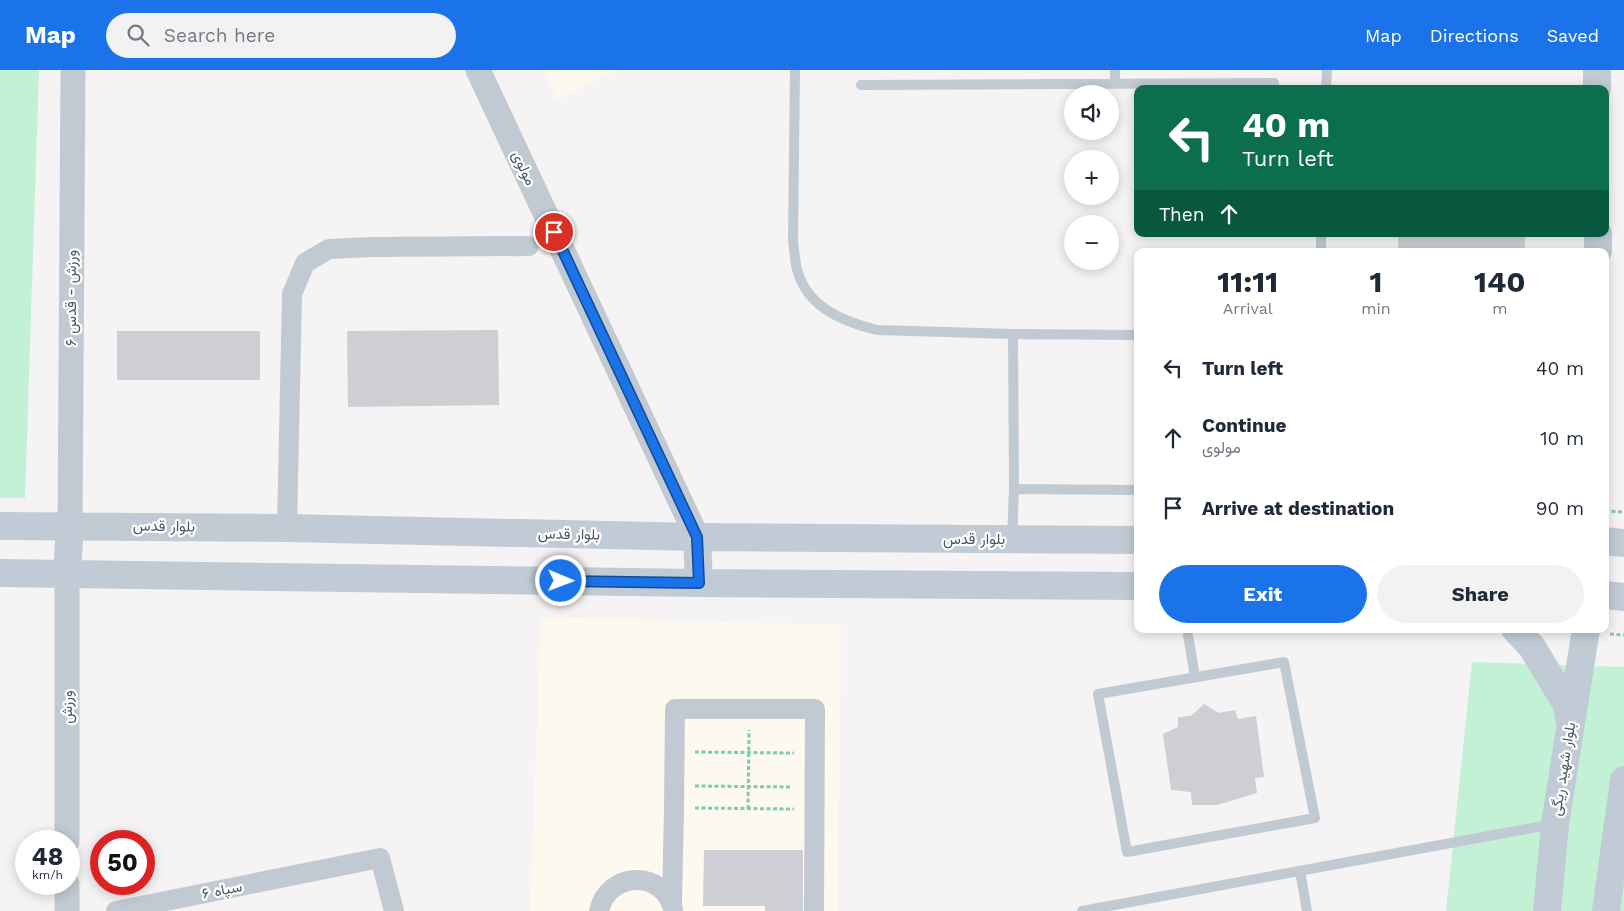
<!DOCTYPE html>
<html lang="en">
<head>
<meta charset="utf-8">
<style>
  :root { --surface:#fff; --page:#f2f2f3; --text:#1f2937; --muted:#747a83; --accent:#1a73e8 }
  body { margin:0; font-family:"Work Sans",Vazirmatn,sans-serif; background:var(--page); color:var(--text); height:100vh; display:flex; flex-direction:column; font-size:19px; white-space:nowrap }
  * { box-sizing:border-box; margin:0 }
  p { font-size:16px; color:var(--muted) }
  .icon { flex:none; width:28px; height:28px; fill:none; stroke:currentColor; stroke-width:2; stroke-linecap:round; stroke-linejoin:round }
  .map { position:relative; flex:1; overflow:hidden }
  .sheet { position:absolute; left:1134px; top:178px; width:475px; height:385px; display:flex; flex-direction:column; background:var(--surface); border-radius:10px; box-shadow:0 2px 12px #0003 }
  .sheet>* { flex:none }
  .top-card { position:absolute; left:1134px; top:15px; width:475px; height:152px; border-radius:10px; box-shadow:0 2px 12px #0003; background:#0b6e4f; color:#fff; overflow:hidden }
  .buttons { position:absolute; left:1064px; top:15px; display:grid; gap:10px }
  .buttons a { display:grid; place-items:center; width:55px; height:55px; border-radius:50%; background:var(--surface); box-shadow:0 2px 12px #0003; font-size:25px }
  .speed { position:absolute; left:15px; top:760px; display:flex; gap:10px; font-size:25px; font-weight:700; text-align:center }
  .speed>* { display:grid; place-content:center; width:65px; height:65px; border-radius:50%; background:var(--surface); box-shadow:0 2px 12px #0003; line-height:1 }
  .speed small { font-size:12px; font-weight:400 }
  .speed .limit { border:8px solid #d22; background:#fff; color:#111 }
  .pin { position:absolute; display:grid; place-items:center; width:42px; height:42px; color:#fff; margin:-21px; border:2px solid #fff; border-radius:50%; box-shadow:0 1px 5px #0007 }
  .me { position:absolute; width:55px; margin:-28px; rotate:91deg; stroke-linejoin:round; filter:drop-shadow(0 0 4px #0008) }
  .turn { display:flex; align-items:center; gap:18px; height:105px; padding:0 25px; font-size:22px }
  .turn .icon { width:65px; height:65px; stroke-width:2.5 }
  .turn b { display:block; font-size:35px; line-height:42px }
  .then { display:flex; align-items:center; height:48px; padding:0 25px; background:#0003; gap:10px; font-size:19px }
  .eta { display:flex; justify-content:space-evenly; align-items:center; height:85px; text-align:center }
  .eta b { font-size:30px; font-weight:700; line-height:35px }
  .button { display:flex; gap:10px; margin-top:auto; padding:10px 25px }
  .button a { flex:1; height:58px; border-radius:30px; background:var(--accent); color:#fff; font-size:20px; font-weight:700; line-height:58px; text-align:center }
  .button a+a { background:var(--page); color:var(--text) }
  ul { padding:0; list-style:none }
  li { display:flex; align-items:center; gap:15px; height:70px; padding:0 25px }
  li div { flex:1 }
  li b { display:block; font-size:19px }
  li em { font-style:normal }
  header { display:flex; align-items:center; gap:30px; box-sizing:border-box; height:70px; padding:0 25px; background:var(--accent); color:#fff }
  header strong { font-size:24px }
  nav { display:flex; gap:28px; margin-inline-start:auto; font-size:18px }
  .search { width:350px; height:45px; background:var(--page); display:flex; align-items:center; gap:12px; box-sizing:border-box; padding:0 18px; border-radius:28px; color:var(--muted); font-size:19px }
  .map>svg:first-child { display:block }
</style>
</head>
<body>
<header>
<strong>Map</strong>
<div class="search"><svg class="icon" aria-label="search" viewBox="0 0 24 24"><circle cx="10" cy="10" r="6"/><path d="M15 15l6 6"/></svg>Search here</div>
<nav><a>Map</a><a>Directions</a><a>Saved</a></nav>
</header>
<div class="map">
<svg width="1624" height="841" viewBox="0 0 1624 841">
  <rect width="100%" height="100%" fill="#f5f3f3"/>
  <path fill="#fdf9ef" d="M 543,0 L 616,0 L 557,30 Z
    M 541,547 L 841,555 L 838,841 L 530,841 Z"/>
  <path fill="#c3f1d5" d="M 0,0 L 39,0 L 25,428 L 0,428 Z
    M 1472,592 L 1624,597 L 1624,841 L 1446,841 Z"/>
  <path fill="#cdcfd5" d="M 1398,164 L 1525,164 L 1525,181 L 1398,181 Z
    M 498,260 L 499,335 L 348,337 L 347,261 Z
    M 117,261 L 260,261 L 260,310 L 117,310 Z
    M 1204,634 L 1219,643 L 1235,640 L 1238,649 L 1256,646 L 1264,707 L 1255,708 L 1257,723 L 1217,735 L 1192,735 L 1191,722 L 1171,720 L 1163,664 L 1178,657 L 1178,647 L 1191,646 Z
    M 704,780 L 803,780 L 803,841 L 765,841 L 765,836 L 703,836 Z"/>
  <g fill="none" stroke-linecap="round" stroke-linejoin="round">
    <path stroke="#7ad0a6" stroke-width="3" stroke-dasharray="4 2.5" stroke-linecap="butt" d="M 1605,441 L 1624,442
      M 1610,564 L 1624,565
      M 695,682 L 794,683
      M 695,716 L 792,717
      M 695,738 L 794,739
      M 748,739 L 749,660"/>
    <path stroke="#c1cad2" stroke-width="10" d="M 795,0 L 793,171 C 794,179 795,187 796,195 C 804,236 841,251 877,260 L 1013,264 L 1014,419 L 1012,469
      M 1115,0 L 1115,14
      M 861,15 L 1274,13
      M 1326,19 L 1327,0
      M 1321,181 L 1321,164
      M 1013,264 L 1138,265
      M 1014,419 L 1138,420
      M 1187,559 L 1195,607
      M 1284,592 L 1315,748 L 1127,782 L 1098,624 Z
      M 1300,801 L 1307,841
      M 1082,841 L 1554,754"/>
    <path stroke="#c1cad2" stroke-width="20" d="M 287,458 L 292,224 L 305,193 L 329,179 L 371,177 L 529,176
      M 672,833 L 674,738 L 675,639 L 815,639 L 814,841
      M 116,841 L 380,788 L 394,841
      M 599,841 C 608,801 663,799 673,839"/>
    <path stroke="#c1cad2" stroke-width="25" d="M 478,0 L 697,467
      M 70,456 L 73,0
      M 67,503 L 67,771
      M 67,814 L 67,841"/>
    <path stroke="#c1cbd6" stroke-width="28" d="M 1597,0 L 1597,19
      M 1598,164 L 1598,181
      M 0,456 L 287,458 L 697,467 L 1138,470
      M 697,467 L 699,513
      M 1605,471 L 1624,473
      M 0,503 L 699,513 L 1138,516
      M 67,503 L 70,456
      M 1605,525 L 1624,527
      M 1515,559 L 1532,577 L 1567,635 L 1570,653
      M 1547,841 L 1555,754 L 1586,559
      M 1606,841 L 1624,710"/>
  </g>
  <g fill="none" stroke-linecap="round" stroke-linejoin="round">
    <defs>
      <path id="route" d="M 554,162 L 697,467 L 699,513 L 561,511"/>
    </defs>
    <use href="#route" stroke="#114b97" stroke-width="12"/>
    <use href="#route" stroke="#1a73e8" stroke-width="9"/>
  </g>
  <g text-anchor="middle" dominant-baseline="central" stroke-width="4.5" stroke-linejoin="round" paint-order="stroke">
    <g font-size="15" fill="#4a5661" stroke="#fff">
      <text transform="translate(524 98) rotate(65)">مولوی</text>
      <text transform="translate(71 228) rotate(-90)">ورزش - قدس ۶</text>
      <text transform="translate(164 456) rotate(1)">بلوار قدس</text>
      <text transform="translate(569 464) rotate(1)">بلوار قدس</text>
      <text x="974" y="469">بلوار قدس</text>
      <text transform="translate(67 637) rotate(-90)">ورزش</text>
      <text transform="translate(1563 699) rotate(-81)">بلوار شهید ریگی</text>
      <text transform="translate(222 820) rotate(-11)">سپاه ۶</text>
    </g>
  </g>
</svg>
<div class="buttons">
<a><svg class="icon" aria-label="sound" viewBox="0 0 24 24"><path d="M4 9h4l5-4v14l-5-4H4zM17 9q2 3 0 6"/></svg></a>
<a>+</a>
<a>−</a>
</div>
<div class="speed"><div>48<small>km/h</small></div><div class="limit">50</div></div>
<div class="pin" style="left:554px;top:162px;background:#d93025"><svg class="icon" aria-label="arrive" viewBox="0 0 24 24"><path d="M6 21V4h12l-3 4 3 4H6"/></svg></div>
<svg class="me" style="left:561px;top:511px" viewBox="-20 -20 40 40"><circle r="17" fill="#1a73e8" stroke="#fff" stroke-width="3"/><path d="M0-11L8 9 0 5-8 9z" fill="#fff"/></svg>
<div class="top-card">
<div class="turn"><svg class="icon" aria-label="left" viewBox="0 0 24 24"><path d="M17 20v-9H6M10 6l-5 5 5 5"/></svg><div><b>40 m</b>Turn left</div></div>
<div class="then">Then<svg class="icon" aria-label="ahead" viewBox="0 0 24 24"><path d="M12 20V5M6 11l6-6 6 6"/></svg></div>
</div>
<section class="sheet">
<div class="eta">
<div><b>11:11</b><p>Arrival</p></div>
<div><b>1</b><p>min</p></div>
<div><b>140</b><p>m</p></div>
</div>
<ul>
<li><svg class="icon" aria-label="left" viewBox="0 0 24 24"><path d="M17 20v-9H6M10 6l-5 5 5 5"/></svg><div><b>Turn left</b></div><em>40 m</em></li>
<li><svg class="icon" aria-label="ahead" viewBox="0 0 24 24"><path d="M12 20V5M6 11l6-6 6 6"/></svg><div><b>Continue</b><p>مولوی</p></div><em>10 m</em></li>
<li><svg class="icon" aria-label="arrive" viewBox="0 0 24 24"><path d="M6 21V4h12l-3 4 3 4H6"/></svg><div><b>Arrive at destination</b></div><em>90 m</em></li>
</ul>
<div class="button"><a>Exit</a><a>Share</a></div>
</section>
</div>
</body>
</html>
